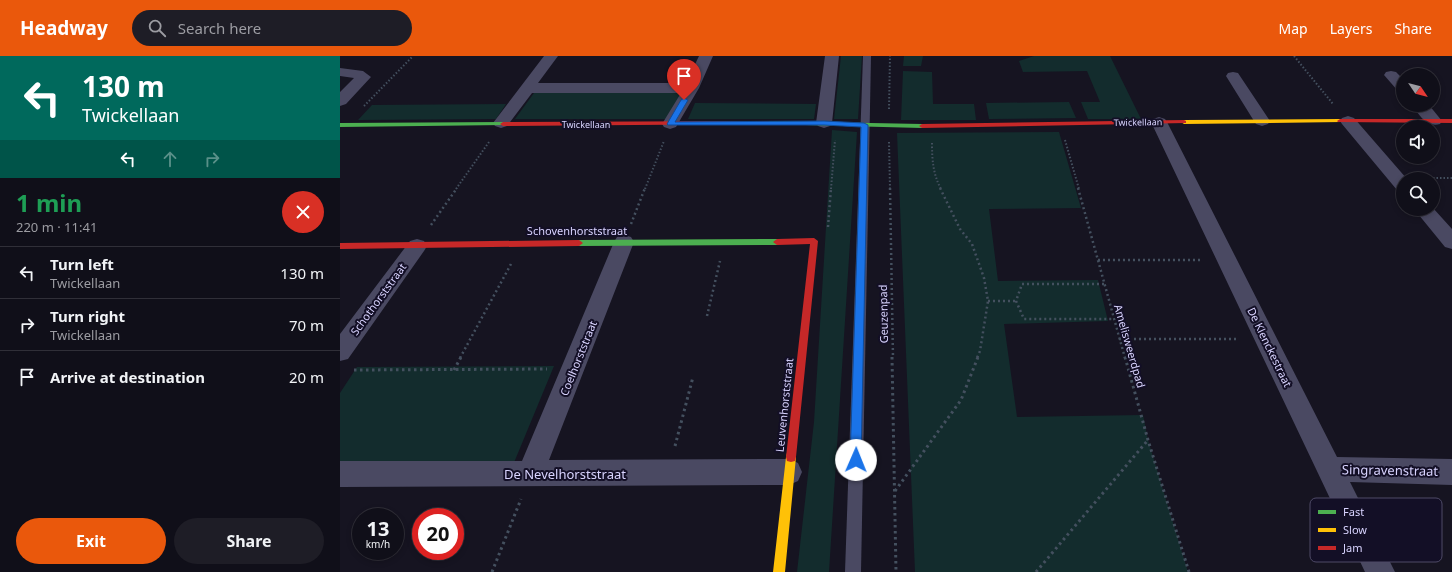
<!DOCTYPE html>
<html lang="en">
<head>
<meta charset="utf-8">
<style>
  :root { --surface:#100f19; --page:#1e1d26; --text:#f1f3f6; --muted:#9c9ca2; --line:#302f38; --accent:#ea580c }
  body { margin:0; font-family:"Noto Sans",sans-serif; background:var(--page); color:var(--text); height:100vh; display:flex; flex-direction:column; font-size:15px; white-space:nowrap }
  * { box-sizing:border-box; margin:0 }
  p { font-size:13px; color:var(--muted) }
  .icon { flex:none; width:22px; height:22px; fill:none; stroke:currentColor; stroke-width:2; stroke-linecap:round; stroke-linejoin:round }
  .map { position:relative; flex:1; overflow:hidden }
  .panel { display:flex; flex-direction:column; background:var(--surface); width:340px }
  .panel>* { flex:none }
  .banner { background:#00695c; color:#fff; overflow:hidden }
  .needle { width:26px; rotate:125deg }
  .fabs { position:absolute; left:1056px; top:12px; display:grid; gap:8px }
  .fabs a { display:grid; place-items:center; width:44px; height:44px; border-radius:50%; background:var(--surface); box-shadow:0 2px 6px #0003,0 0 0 1px var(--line); font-size:20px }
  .speed { position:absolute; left:12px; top:452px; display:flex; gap:8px; font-size:20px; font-weight:700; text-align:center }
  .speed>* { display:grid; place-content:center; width:52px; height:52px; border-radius:50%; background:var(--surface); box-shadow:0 2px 6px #0003,0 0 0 1px var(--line); line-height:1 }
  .speed small { font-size:10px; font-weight:400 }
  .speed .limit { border:6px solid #d22; background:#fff; color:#111 }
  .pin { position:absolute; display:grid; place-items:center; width:34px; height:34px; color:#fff; margin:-41px -17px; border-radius:50% 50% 50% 0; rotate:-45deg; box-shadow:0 0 4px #0007 }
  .pin .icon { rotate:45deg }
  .me { position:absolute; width:44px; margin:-22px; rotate:1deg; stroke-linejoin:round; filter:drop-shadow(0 0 3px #0008) }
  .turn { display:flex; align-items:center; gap:14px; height:84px; padding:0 16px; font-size:18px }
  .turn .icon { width:52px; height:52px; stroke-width:2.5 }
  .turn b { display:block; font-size:28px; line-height:34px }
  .lanes { display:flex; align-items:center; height:38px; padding:0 16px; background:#0003; justify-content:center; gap:20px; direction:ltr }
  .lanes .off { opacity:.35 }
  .round { display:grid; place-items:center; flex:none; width:42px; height:42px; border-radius:21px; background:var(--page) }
  .headline { display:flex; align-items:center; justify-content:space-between; height:68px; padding:0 16px }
  h1 { font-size:24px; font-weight:700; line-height:30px; color:#1e9e55 }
  .primary-button { display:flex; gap:8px; margin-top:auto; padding:8px 16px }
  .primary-button a { flex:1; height:46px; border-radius:24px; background:var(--accent); color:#fff; font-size:16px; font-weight:700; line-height:46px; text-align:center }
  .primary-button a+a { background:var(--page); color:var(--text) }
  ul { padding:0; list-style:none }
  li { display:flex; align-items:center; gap:12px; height:52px; padding:0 16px; border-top:1px solid var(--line) }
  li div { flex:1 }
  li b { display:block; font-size:15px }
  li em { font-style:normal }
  header { display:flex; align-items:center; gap:24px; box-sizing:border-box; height:56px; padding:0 20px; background:var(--accent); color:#fff }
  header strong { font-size:19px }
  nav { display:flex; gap:22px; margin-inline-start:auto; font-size:14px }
  .search { width:280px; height:36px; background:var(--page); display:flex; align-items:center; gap:10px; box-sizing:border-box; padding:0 14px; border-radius:22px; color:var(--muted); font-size:15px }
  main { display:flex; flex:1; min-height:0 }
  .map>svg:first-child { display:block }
</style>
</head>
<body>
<header>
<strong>Headway</strong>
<div class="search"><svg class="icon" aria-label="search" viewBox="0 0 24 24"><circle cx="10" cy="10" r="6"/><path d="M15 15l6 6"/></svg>Search here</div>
<nav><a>Map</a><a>Layers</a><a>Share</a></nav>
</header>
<main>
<section class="panel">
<div class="banner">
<div class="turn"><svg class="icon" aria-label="left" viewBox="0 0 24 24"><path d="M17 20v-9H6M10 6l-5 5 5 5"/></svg><div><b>130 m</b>Twickellaan</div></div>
<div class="lanes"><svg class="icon" aria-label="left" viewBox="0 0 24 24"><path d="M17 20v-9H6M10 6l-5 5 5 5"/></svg><svg class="icon off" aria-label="ahead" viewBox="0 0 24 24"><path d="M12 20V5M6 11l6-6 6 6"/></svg><svg class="icon off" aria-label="right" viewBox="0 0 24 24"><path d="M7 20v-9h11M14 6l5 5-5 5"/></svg></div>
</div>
<div class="headline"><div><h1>1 min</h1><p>220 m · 11:41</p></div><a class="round" style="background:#d93025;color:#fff"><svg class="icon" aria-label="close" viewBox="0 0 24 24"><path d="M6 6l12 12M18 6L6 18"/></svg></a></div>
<ul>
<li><svg class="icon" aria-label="left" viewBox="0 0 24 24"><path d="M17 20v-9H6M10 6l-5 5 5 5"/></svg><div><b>Turn left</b><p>Twickellaan</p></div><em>130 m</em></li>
<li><svg class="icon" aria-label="right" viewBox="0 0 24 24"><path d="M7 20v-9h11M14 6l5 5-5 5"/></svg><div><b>Turn right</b><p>Twickellaan</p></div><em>70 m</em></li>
<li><svg class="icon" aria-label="arrive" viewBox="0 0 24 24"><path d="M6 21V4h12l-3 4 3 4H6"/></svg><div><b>Arrive at destination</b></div><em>20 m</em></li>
</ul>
<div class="primary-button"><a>Exit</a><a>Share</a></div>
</section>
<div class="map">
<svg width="1112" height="516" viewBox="0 0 1112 516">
  <rect width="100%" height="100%" fill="#161421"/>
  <path fill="#132c2d" d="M 501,0 L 522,0 L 518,63 L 494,63 Z
    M 564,0 L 583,0 L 581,10 L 563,10 Z
    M 694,0 L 770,0 L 801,63 L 748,63 L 741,46 L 760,46 L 747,15 L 683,16 L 679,5 Z
    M 563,15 L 592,16 L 593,48 L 634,48 L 636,64 L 561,64 Z
    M 341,36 L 331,63 L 175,63 L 194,37 Z
    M 729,46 L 736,62 L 649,63 L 646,47 Z
    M 355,47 L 476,48 L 474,63 L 348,63 Z
    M 166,48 L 156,63 L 18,64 L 32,49 Z
    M 492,74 L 517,76 L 489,516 L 457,516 L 474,366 Z
    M 719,76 L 741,152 L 649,153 L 658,225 L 758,224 L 768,265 L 664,268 L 677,361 L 803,359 L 808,384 L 848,516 L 575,516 L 557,77 Z
    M 214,310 L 173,409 L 0,405 L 0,337 L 17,311 Z"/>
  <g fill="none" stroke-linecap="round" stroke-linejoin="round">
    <path stroke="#44505f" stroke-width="2" stroke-dasharray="1.5 2" stroke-linecap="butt" d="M 954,0 L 993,48
      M 24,50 L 73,0
      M 549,53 L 550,0
      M 725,84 L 739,133
      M 549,86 L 550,133
      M 592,87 C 592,104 593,118 601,133
      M 1079,122 L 1112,122
      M 116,133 L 149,86
      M 305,133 L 324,85
      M 491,133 L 495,84"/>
    <path stroke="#44505f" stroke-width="2.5" stroke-dasharray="2 3" stroke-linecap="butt" d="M 550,132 L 553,302
      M 600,132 L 620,173 L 632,188 L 644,222 L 648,245 L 640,295 L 637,302
      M 738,132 L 785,302
      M 291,168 L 305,132
      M 91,169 L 117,132
      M 488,171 L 491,132
      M 758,204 L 863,204
      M 764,228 L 682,228 L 676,245 L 684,263 L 774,263
      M 648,245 L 676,245
      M 367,260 L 380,205
      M 779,283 L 899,283
      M 120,302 L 171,208"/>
    <path stroke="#44505f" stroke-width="3" stroke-dasharray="2.5 3.5" stroke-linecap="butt" d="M 552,301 L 556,516
      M 785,301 L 808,384 L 849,516
      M 14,314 L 207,313
      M 114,314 L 121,301
      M 335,390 L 353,321
      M 555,435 L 621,344 L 638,301
      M 152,516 L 181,443
      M 696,516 L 808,384"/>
    <path fill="#4a4962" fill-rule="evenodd" d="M 523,0 L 531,0 L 521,516 L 505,516 Z"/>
    <path fill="#4a4962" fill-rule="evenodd" d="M 204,0 L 218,0 L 198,27 L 346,27 L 359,0 L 373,0 L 359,32 L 336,71 L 330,73 L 324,71 L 322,68 L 341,37 L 192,37 L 167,70 L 161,72 L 155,70 L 153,67 Z
      M 485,0 L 499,0 L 492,67 L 490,70 L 484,72 L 478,70 L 476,67 Z
      M 0,12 L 23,15 L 31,21 L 6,48 L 0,50 L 0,36 L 14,22 L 0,20 Z
      M 1051,15 L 1056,16 L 1063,23 L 1063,37 L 1058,35 L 1044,19 L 1046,16 Z
      M 893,16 L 898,17 L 930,65 L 928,68 L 922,70 L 916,68 L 914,65 L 886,20 L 888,17 Z
      M 1072,49 L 1089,49 L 1102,65 L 1100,68 C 1087,72 1079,59 1072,49 Z
      M 1008,60 L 1014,62 L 1067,123 L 1063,123 L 1063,136 L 1057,134 L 1002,68 L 1000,65 L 1002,62 Z
      M 819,61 L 825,63 L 827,66 L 997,401 L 1112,403 L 1112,429 L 1010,426 L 1055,516 L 1025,516 L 811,66 L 813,63 Z
      M 1093,152 L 1112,173 L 1112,193 L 1105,191 L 1074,153 Z
      M 284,179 L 291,181 L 294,186 L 209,404 L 449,403 L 458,407 L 462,416 L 458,425 L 449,429 L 0,431 L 0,405 L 182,405 L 274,186 L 277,181 Z
      M 77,183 L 84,185 L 87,190 L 84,195 L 8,303 L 0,305 L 0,278 L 70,185 Z"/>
    <path fill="#4caf50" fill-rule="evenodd" d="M 428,65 L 582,68 L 585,70 L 582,72 L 426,68 L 425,67 Z
      M 163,66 L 166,68 L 165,69 L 0,71 L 0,67 Z
      M 437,183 L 441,186 L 437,189 L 239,190 L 235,187 L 239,184 Z"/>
    <path fill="#ffc107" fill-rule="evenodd" d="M 1000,63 L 1003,65 L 1002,66 L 844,68 L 841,66 L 844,64 Z
      M 451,396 L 455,397 L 456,401 L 445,516 L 433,516 L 446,401 L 447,397 Z"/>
    <path fill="#c62828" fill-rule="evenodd" d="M 1000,63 L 1112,63 L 1112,67 L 998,66 L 997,65 Z
      M 844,64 L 846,65 L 846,67 L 582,72 L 579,70 L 582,68 Z
      M 428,65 L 431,67 L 430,68 L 163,70 L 160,68 L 163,66 Z
      M 474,182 L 478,185 L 456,401 L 455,405 L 451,406 L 447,405 L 446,401 L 470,188 L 437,189 L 433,186 L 437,183 Z
      M 239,184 L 243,187 L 239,190 L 0,193 L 0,187 Z"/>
  </g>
  <path fill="#1a73e8" stroke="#114b97" d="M 344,42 L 348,44 L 335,66 L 484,65 L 524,67 L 528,69 L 521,404 L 519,408 L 516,409 L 512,408 L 510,404 L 521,71 L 484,69 L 328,69 L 327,68 L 341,44 Z"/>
  <g text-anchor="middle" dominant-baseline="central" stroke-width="4" stroke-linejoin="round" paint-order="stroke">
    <g font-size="9" fill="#d9d4ff" stroke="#130f26">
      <text transform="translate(798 66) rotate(-1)">Twickellaan</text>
      <text x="246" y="68">Twickellaan</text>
    </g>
    <g font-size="11" fill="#d9d4ff" stroke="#130f26">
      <text x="237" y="174">Schovenhorststraat</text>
      <text transform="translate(38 243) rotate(-54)">Schothorststraat</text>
      <text transform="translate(543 258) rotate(-91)">Geuzenpad</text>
      <text transform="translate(790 290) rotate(74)">Amelisweerdpad</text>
      <text transform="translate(930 291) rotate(64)">De Klenckestraat</text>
      <text transform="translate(238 302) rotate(-68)">Coelhorststraat</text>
      <text transform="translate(444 349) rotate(-84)">Leuvenhorststraat</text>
    </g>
    <g font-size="13" fill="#d9d4ff" stroke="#130f26">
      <text transform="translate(1050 414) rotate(1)">Singravenstraat</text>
      <text x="225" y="418">De Nevelhorststraat</text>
    </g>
  </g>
  <rect x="970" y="442" width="132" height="64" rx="6" fill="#130f26" stroke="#4e4a67" stroke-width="1"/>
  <rect x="978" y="454" width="18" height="4" fill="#4caf50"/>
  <rect x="978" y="472" width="18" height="4" fill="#ffc107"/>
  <rect x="978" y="490" width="18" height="4" fill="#c62828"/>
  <g font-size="11" fill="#d9d4ff">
    <text x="1003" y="460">Fast</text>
    <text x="1003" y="478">Slow</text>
    <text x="1003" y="496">Jam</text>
  </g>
</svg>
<div class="fabs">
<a><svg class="needle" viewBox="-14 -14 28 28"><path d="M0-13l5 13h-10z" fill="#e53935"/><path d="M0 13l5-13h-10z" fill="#9c9ca2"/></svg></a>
<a><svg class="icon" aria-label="sound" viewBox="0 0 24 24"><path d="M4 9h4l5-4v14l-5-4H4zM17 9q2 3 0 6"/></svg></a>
<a><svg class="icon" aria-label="search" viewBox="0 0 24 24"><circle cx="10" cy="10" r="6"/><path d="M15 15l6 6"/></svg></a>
</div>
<div class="speed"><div>13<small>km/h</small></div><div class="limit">20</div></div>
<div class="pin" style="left:344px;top:44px;background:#d93025"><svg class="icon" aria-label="arrive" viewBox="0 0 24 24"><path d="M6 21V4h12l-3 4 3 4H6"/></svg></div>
<svg class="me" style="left:516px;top:404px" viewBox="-20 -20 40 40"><circle r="19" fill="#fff"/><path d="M0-13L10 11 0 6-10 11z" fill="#1a73e8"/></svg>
</div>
</main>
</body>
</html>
